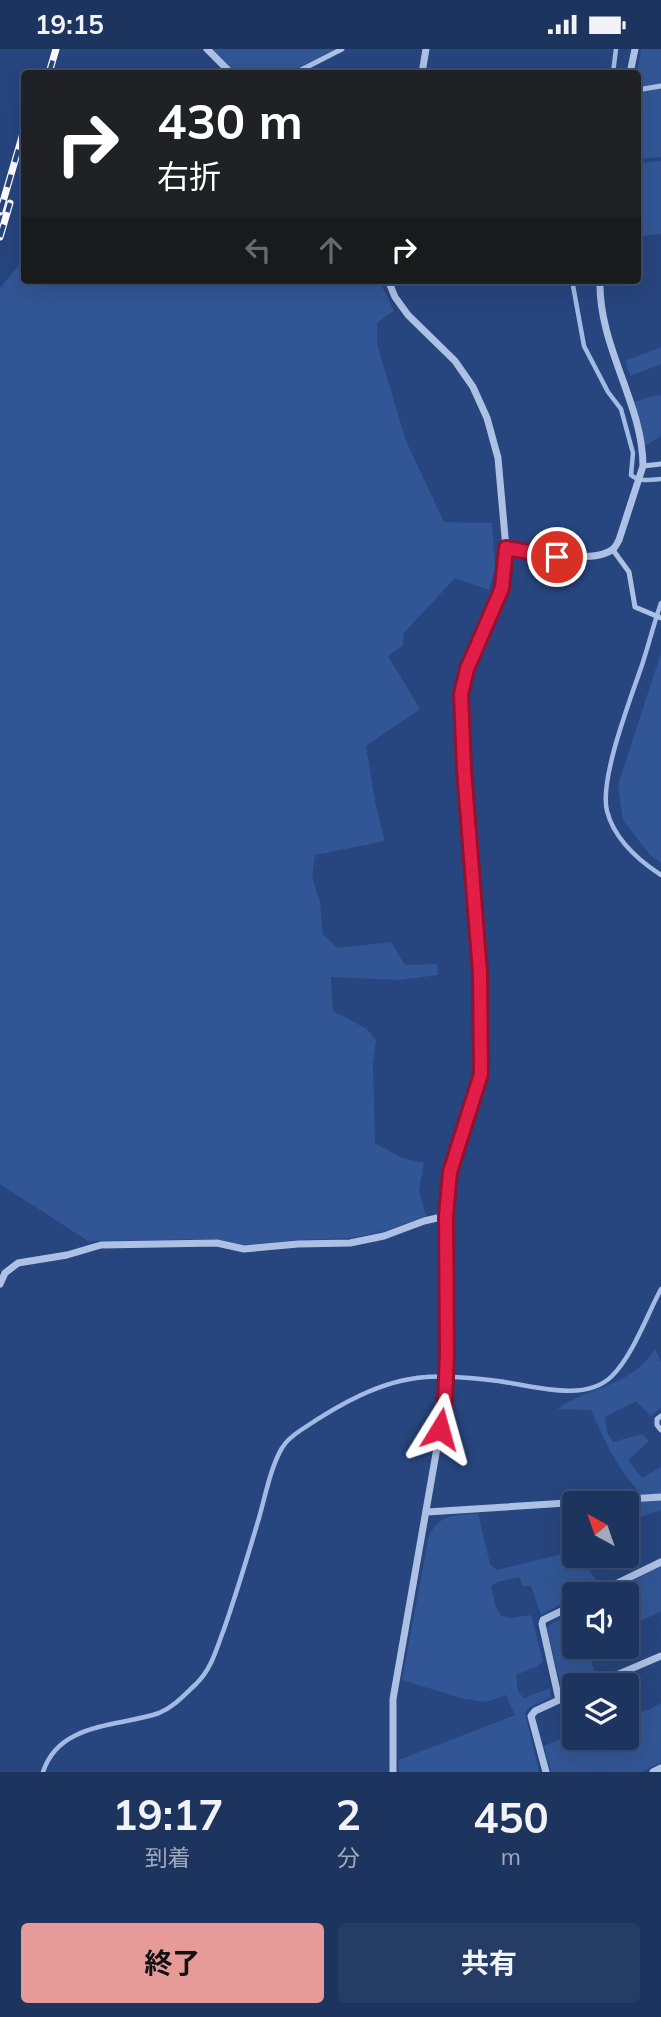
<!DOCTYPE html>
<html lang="ja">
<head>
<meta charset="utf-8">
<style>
  :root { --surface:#1d345e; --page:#253c64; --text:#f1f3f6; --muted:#a0aabc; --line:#3b4f73; --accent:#e69b98 }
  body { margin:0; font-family:Mulish,"Noto Sans JP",sans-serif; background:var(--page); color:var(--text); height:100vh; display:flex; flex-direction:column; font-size:26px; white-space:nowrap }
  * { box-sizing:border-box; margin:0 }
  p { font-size:23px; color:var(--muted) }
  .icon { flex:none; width:38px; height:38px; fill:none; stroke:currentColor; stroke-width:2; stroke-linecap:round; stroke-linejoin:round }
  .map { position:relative; height:1723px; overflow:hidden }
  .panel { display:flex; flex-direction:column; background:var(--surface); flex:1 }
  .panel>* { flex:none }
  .hud { position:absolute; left:21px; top:21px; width:620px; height:214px; border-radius:7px; box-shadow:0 7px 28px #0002,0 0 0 2px var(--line); background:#202124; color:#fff; overflow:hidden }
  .needle { width:46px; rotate:320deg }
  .tools { position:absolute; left:562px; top:1442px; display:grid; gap:14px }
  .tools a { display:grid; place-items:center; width:77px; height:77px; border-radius:7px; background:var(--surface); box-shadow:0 7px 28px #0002,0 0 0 2px var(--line); font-size:35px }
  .pin { position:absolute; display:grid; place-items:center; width:60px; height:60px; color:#fff; margin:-30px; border:4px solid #fff; border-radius:50%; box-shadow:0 2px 7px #0007 }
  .me { position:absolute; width:77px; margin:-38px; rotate:8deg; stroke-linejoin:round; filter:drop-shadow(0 0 5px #0008) }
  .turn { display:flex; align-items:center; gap:24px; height:147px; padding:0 21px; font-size:32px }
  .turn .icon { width:91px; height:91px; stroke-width:2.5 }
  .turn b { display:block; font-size:49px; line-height:60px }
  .lanes { display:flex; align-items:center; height:66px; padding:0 21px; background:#0003; justify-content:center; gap:35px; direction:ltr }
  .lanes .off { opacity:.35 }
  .eta { display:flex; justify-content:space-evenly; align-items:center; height:119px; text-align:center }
  .eta b { font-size:42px; font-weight:700; line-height:49px }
  .button { display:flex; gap:14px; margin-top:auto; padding:14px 21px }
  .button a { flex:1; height:80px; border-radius:7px; background:var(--accent); color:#111; font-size:28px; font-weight:700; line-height:80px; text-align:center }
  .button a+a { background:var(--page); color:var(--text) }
  .status { display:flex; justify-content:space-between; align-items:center; height:49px; padding:0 35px; background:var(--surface); direction:ltr }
  .status svg { height:19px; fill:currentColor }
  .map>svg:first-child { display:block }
</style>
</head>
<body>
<div class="status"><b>19:15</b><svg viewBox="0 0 49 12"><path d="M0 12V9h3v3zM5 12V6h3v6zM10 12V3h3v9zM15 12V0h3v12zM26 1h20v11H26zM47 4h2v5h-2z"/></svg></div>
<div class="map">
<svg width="661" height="1723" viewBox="0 0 661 1723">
  <rect width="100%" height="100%" fill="#27457e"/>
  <path fill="#325695" d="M 212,0 L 336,0 L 288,24 L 236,24 Z
    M 641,0 L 661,0 L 661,108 L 637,110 L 637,24 Z
    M 661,112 L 661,185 L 642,187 L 639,202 L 637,201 L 637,114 Z
    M 24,210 L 24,231 L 379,231 L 394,262 L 377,274 L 377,295 L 406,392 L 444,473 L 492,474 L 495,519 L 489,541 L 455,529 L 404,584 L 403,596 L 388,607 L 420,660 L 366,697 L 375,752 L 385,792 L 315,806 L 312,828 L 320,853 L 323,886 L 338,899 L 391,893 L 405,916 L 437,915 L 438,926 L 399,931 L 331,928 L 333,962 L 367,980 L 376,991 L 373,1015 L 375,1094 L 402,1109 L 424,1114 L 419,1142 L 426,1167 L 381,1183 L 351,1189 L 299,1191 L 244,1196 L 217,1190 L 88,1192 L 0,1135 L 0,239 Z
    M 661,298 L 661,315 L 630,327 L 625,312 Z
    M 657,346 L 661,347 L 661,387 L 645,397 L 634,353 Z
    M 661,604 L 661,814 L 650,806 L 623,771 L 618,736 Z
    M 655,1300 L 661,1313 L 661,1359 L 651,1367 L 636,1352 L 605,1368 L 607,1383 L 613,1393 L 642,1385 L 649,1392 L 628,1411 L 642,1429 L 661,1418 L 661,1461 L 632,1471 L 631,1457 L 639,1443 C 617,1420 604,1390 591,1361 L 557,1360 C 591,1336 630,1339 655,1300 Z
    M 478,1465 L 490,1515 L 497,1521 L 574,1502 L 574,1507 L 579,1507 L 599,1535 L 579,1545 L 574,1545 L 574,1548 L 541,1566 L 531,1537 L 523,1537 L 519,1528 L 497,1533 L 491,1537 L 495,1555 L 501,1567 L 511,1569 L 531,1566 L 543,1612 L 538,1617 L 516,1626 L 518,1643 L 524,1649 L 550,1639 L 551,1648 L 528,1659 L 525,1664 L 539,1723 L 399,1723 L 399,1711 L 515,1666 L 506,1646 L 487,1653 L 464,1650 L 402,1631 L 429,1486 C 442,1464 455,1466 478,1465 Z
    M 661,1516 L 661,1562 L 627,1579 L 626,1545 L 609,1545 Z
    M 572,1564 L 574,1598 L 587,1598 L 596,1628 L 570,1639 L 561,1637 L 547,1580 L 551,1575 Z
    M 661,1654 L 661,1713 L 642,1723 L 551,1723 L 544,1697 L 574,1684 L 574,1689 L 626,1689 L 627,1667 L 648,1661 Z"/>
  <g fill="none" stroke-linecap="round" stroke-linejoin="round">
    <path stroke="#a2bbe5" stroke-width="4.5" d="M 613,24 L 616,0
      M 572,231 L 584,297 L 608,343 L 621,360 L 633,404 L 631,426 C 639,433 651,431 661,430
      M 661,554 C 654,574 649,595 642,616 C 631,649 599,730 607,762 C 614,789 638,811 661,826
      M 43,1723 C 59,1673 118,1678 159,1664 C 174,1658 184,1646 196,1635 C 212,1619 216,1601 224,1580 C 237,1543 248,1506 259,1469 C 265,1448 271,1417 282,1399 C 286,1392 295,1385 301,1381 C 338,1356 381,1331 426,1328 C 446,1326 470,1329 490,1331 C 525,1334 583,1356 612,1327 C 633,1306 647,1266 661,1240"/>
    <path stroke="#adc1e5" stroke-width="5" d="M 295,24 L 342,0
      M 637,41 L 661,37
      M 643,417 L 661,415
      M 613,501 L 629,523 L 635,558 L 661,569
      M 661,1367 L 657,1370 L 657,1376 L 661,1381"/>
    <path stroke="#adc1e5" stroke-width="7" d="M 207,0 L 231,24
      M 422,24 L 426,0
      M 630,24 L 635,0
      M 388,231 L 395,248 L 408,266 L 455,312 L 473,338 L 487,369 L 498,409 L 506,499 L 502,539 L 497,554 L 477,595 L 461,645 L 464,720 L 480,924 L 481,1025 L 450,1123 L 446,1167 L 447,1304 L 445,1353 L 393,1650 L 393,1723
      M 506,499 C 529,503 594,516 613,500 C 616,498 617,494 619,491 L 643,417 C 643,355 598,297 600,231
      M 0,1235 L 5,1224 L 18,1214 L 67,1206 L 101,1196 L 217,1194 L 244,1200 L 298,1195 L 350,1194 L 384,1187 L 424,1172 L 446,1167
      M 427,1463 L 661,1448
      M 595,1545 L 661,1513
      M 574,1556 L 543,1571 L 542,1575 L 559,1651 L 574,1645
      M 593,1636 L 661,1607
      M 546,1723 L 531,1667 L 535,1662 L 559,1651
      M 653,1723 L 661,1719"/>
    <defs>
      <path id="rail" d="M 49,24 L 56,0
        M 0,163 L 24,81
        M 0,188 L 10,154"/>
    </defs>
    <use href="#rail" stroke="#fff" stroke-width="7"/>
    <use href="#rail" stroke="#27457e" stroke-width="4.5" stroke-dasharray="13" stroke-linecap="butt"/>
  </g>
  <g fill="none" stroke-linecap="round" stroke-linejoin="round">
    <defs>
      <path id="route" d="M 440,1380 L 445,1353 L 447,1304 L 446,1167 L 450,1123 L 481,1025 L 480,924 L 464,720 L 461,645 L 467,620 L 502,539 L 506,499 L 557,508"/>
    </defs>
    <use href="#route" stroke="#92132f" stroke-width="18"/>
    <use href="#route" stroke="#e11d48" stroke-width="12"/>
  </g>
</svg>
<div class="tools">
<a><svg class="needle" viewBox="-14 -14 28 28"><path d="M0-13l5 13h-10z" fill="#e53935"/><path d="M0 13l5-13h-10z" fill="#a0aabc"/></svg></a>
<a><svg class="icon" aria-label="sound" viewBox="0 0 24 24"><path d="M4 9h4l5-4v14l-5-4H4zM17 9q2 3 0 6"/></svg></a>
<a><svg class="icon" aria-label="layers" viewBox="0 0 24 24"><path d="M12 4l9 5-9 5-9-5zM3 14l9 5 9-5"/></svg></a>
</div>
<div class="pin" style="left:557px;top:508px;background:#d93025"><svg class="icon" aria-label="arrive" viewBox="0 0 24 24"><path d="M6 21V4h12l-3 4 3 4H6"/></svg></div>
<svg class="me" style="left:440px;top:1380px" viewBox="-20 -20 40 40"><path d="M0-17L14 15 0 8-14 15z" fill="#e11d48" stroke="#fff" stroke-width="4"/></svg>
<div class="hud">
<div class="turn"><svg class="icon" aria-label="right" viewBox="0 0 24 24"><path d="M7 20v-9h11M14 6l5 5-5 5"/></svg><div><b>430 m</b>右折</div></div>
<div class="lanes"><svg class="icon off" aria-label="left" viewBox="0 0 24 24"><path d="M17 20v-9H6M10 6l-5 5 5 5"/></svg><svg class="icon off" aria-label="ahead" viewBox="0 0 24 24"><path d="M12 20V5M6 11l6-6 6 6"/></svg><svg class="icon" aria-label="right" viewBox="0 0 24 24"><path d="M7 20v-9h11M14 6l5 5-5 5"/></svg></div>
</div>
</div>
<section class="panel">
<div class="eta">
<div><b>19:17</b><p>到着</p></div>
<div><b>2</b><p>分</p></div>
<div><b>450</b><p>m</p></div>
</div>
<div class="button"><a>終了</a><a>共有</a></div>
</section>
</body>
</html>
